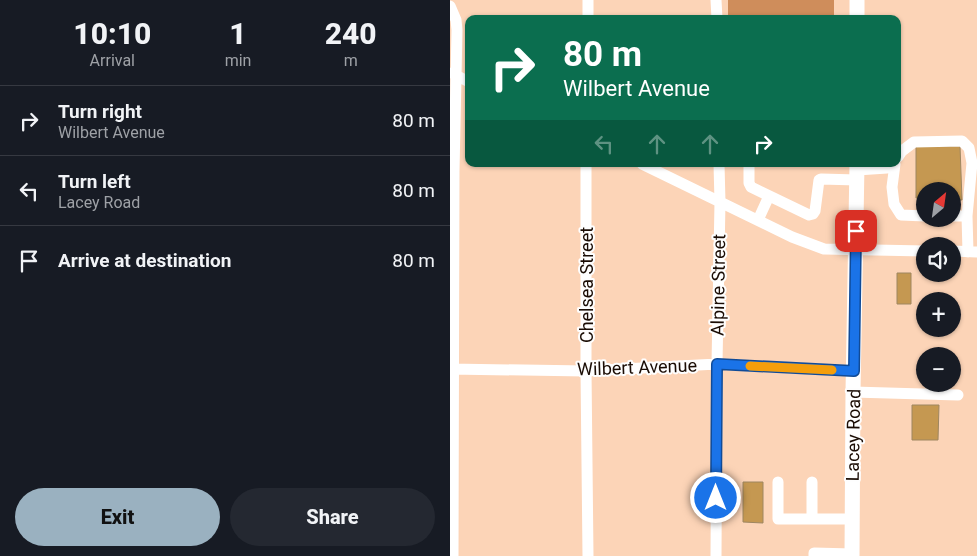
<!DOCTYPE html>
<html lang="en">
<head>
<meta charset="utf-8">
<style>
  :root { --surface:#171b24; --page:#242831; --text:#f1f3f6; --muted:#9ea1a6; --line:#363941; --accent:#9ab1c0 }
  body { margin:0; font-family:Roboto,sans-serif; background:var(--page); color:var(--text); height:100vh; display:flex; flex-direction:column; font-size:19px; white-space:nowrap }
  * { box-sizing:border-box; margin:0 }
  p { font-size:16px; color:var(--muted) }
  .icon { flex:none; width:28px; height:28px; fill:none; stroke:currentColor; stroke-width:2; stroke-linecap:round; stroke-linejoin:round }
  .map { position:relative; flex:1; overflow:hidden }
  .sheet { display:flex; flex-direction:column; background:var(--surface); width:450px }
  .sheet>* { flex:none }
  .top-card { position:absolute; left:15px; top:15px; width:436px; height:152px; border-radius:10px; box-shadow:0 1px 4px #0004; background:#0b6e4f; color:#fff; overflow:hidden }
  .needle { width:32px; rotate:29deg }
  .tools { position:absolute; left:466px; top:182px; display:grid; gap:10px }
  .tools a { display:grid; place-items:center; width:45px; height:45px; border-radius:50%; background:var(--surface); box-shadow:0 1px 4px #0004; font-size:25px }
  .pin { position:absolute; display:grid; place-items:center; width:42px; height:42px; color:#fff; margin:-21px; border-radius:10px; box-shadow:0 2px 8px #0006 }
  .me { position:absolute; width:55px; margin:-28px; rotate:0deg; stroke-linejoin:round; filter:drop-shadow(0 0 4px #0008) }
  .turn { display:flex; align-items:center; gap:18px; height:105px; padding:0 15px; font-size:22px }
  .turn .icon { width:65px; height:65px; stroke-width:2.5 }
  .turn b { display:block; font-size:35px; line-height:42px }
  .lanes { display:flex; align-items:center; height:48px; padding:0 15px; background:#0003; justify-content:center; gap:25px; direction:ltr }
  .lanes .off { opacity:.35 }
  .eta { display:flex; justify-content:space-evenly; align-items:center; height:85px; text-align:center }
  .eta b { font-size:30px; font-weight:800; line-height:35px }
  .primary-button { display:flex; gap:10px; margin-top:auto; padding:10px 15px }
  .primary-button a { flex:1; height:58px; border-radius:30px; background:var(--accent); color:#111; font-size:20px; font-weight:800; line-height:58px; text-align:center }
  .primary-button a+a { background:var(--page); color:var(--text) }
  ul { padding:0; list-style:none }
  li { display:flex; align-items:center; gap:15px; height:70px; padding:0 15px; border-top:1px solid var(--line) }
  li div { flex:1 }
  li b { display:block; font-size:19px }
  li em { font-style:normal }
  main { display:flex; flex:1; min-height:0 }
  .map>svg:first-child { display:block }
</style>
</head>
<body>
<main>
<section class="sheet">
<div class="eta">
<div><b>10:10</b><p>Arrival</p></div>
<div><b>1</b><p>min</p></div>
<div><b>240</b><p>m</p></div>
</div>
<ul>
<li><svg class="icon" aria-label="right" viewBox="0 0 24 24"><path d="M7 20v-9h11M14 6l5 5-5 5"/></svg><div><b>Turn right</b><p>Wilbert Avenue</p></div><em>80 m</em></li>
<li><svg class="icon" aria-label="left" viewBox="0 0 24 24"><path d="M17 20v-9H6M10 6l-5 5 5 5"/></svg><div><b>Turn left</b><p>Lacey Road</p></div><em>80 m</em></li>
<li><svg class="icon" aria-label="arrive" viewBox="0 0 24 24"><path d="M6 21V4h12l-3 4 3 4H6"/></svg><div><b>Arrive at destination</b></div><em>80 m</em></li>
</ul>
<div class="primary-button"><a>Exit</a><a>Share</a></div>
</section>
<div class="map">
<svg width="527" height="556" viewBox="0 0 527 556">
  <rect width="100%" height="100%" fill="#fcd4b7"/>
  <path fill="#cf8d5b" d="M 278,0 L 384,0 L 384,19 L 278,19 Z"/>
  <path fill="#c59851" stroke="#9e8661" d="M 466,146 L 510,146 L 512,200 L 502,200 L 502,191 L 475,191 L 475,199 L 466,198 Z
    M 447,273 L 461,273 L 461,304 L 447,304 Z
    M 462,405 L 489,405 L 488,440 L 462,440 Z
    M 293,482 L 313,482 L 313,523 L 293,522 Z"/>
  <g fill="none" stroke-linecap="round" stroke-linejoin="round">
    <path stroke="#fff" stroke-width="11" d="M 266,0 L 267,19
      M 0,6 L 6,20 L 7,30 L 4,171 L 3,556
      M 138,19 L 138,0
      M 2,73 L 19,82
      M 448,157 L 452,151 L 464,142 L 512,141 L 519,148 L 522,163 L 517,216
      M 136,164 L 136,371 L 138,556
      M 192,164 L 342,237 L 374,249 L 475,251
      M 299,164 L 299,183 L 301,187 L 359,215 L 363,214 L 365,211 L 369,180 L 371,179 L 407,180
      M 445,164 L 442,187 L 444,204 L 451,215 L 475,216
      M 407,170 L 437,168 L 440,164
      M 502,216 L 517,216 L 518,252
      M 308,220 L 319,196
      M 502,251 L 527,252
      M 0,369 L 136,371 L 267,364 L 404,371
      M 403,392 L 508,395
      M 328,482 L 328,519 L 402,519
      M 362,482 L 362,519
      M 266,556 L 267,364 L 270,202 L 269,164
      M 364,556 L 364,553 L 402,554"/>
    <path stroke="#fff" stroke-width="15" d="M 407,0 L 407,19
      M 402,556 L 403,392 L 407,164"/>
  </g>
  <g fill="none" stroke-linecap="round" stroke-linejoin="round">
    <defs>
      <path id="route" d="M 266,498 L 267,364 L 404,371 L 406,231"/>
    </defs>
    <use href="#route" stroke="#114b97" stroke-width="12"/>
    <use href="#route" stroke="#1a73e8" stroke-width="9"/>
    <path stroke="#f59e0b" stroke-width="9" d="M 300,366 L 382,370"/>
  </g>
  <g text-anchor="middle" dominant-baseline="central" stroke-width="4" stroke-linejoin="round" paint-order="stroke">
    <g font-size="18" fill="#1a0c04" stroke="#fefefe">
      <text transform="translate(136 285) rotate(-90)">Chelsea Street</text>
      <text transform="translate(268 285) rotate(-89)">Alpine Street</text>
      <text transform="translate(187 367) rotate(-2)">Wilbert Avenue</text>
      <text transform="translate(403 435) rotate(-89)">Lacey Road</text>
    </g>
  </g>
</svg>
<div class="tools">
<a><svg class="needle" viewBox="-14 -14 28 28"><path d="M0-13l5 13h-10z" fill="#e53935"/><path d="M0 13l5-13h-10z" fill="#9ea1a6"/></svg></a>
<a><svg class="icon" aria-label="sound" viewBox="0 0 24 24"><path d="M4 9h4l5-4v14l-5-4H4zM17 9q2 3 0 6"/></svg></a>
<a>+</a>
<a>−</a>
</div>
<div class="pin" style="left:406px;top:231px;background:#d93025"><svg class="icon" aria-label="arrive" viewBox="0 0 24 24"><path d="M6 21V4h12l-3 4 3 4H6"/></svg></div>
<svg class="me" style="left:266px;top:498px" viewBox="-20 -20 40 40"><circle r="17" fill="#1a73e8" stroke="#fff" stroke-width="3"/><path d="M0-11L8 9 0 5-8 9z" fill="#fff"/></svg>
<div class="top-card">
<div class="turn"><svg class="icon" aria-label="right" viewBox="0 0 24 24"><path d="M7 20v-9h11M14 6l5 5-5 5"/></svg><div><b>80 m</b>Wilbert Avenue</div></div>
<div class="lanes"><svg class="icon off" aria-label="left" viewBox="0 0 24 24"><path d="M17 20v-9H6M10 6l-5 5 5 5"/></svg><svg class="icon off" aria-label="ahead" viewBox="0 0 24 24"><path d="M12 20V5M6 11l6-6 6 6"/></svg><svg class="icon off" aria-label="ahead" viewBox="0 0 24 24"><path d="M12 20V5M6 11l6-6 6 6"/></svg><svg class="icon" aria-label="right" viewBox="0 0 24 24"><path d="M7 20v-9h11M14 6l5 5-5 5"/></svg></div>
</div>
</div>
</main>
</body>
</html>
